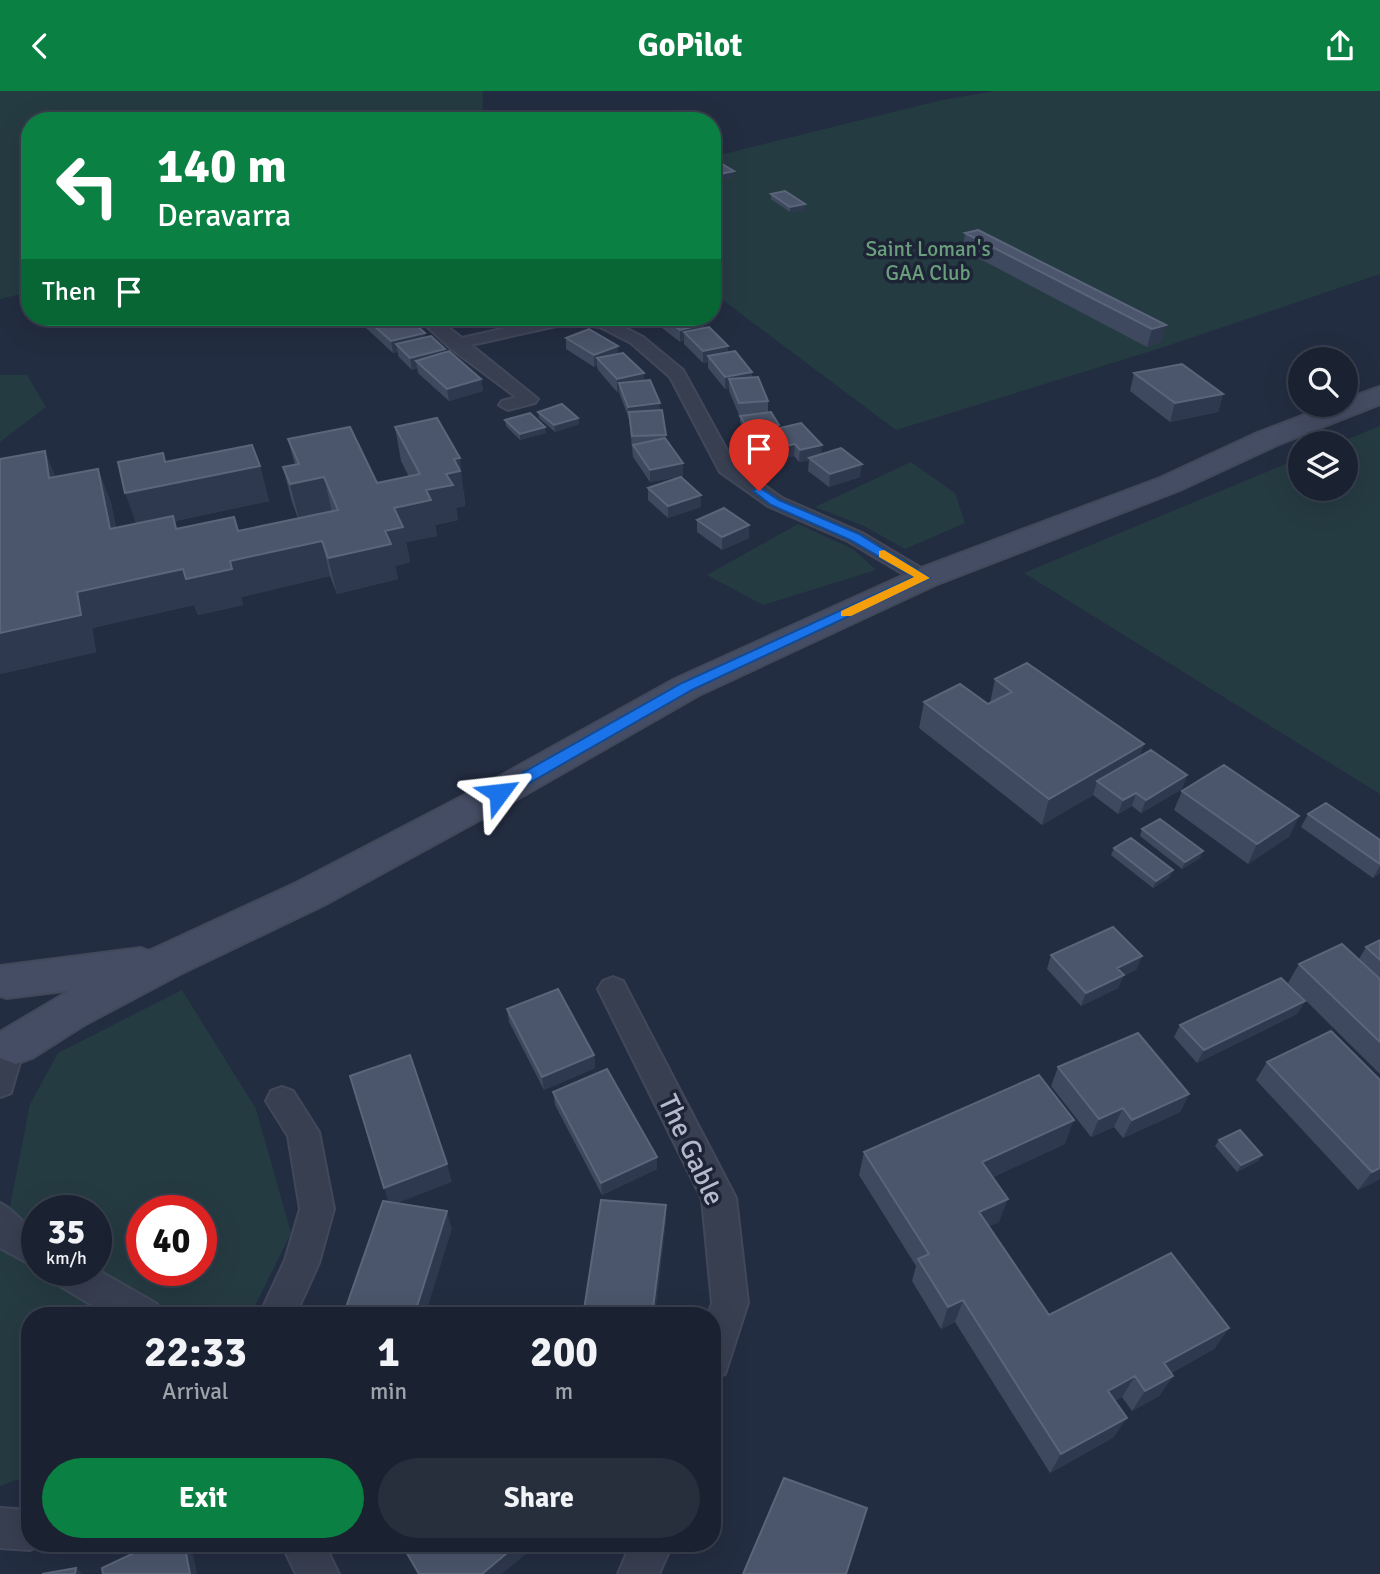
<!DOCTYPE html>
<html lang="en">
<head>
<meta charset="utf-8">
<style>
  :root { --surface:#1a2231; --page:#272f3d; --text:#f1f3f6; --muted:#9fa4ab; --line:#383f4d; --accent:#0b8043 }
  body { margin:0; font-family:Signika,sans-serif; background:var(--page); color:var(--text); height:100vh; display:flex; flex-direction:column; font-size:26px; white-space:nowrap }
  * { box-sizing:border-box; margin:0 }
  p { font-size:23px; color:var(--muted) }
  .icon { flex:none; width:38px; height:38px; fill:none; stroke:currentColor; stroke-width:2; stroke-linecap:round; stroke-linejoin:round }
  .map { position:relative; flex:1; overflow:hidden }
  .side { position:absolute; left:21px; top:1216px; width:700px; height:245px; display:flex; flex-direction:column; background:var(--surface); border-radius:28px; box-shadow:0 7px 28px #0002,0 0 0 2px var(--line) }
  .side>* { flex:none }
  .guide { position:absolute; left:21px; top:21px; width:700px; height:214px; border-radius:28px; box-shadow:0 7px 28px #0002,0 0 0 2px var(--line); background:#0b8043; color:#fff; overflow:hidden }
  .controls { position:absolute; left:1288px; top:256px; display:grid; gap:14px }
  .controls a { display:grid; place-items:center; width:70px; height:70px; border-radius:50%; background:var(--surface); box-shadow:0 7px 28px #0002,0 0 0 2px var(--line); font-size:35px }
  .speed { position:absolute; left:21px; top:1104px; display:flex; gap:14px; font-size:35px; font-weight:700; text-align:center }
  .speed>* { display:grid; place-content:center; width:91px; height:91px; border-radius:50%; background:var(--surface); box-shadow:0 7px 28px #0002,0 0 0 2px var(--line); line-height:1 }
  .speed small { font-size:18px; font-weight:400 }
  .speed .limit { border:10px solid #d22; background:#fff; color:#111 }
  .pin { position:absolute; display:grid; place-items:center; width:60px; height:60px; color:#fff; margin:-72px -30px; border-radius:50% 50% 50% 0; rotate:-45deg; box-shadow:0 0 7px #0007 }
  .pin .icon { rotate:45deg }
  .me { position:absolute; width:77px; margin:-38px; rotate:60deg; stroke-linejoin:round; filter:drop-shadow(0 0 5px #0008) }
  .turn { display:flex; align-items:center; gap:24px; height:147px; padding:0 21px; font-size:32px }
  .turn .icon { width:91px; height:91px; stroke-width:2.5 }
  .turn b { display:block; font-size:49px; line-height:60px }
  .then { display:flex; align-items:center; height:66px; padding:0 21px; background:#0003; gap:14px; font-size:26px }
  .eta { display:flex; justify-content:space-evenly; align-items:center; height:119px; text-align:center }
  .eta b { font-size:42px; font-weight:800; line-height:49px }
  .button { display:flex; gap:14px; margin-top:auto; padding:14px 21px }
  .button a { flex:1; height:80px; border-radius:42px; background:var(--accent); color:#fff; font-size:28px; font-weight:800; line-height:80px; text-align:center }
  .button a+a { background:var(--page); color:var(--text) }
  header { display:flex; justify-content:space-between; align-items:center; height:91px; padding:0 21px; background:var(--accent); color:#fff; font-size:32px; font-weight:800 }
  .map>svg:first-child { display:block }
</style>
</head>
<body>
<header><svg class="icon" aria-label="back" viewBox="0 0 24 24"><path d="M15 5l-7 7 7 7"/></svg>GoPilot<svg class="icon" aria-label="share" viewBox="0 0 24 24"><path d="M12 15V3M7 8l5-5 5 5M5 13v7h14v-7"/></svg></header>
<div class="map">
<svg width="1380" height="1483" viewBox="0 0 1380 1483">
  <rect width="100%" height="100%" fill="#232d41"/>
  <path fill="#253b42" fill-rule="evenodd" d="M 0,0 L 483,0 L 482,30 L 30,30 L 30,201 L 0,208 Z
    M 995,0 L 1380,0 L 1380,183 L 1161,257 L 896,339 L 712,201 L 712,66 L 942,9 Z
    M 0,284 L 27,284 L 46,316 L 0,351 Z
    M 1380,335 L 1380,703 L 1024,482 L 1300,367 L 1300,397 L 1346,397 L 1346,352 L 1338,352 Z
    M 911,371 L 955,402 L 965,432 L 905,458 L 864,435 L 815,416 Z
    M 798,433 L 853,458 L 876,479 L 763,514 L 707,484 Z
    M 182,899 L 256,1018 L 291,1142 L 250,1225 L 30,1225 L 30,1384 L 0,1395 L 0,1133 L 6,1136 L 30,1013 L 58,962 ZM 37,1120 L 96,1120 L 96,1180 L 37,1180 ZM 142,1120 L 201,1120 L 201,1180 L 142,1180 Z"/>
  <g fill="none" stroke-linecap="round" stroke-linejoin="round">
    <defs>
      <path id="street" d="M 417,226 L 435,226 L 462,247 L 554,226 L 610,229 L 643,246 L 683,279 L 735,374 L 782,407 L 862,442 L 931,483 L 935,487 L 931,491 L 917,491 L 848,450 L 768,415 L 720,381 L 670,286 L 631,252 L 600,236 L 570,232 L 471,254 L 538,308 L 535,312 L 508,319 L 499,314 L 502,310 L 516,306 L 450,257 Z
        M 613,886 L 623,890 L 736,1107 L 748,1212 L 725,1283 L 712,1288 L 712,1225 L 708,1225 L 712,1212 L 702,1108 L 598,898 L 603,890 Z
        M 5,958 L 16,962 L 20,971 L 11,1002 L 0,1006 L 0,960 Z
        M 282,996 L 293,1000 L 319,1041 L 334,1118 L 319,1172 L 295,1225 L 259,1225 L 285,1169 L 300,1118 L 288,1045 L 266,1010 L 271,1000 Z
        M 0,1112 C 16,1119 22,1134 37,1142 L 37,1177 L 0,1157 Z
        M 96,1178 L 157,1213 L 162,1225 L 110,1225 L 55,1192 L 50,1180 Z
        M 0,1417 L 30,1419 L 30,1452 L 44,1453 L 30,1459 L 0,1457 Z
        M 281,1452 L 324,1452 L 339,1483 L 296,1483 Z
        M 631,1452 L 673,1452 L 659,1483 L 618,1483 Z"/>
      <path id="secondary" d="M 1380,296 L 1380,313 L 1277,354 L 1180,399 L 935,494 L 699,604 L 512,711 L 324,814 L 180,883 L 84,934 L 32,967 L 16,973 L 0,967 L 0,941 L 71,899 L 7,907 L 0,905 L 0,875 L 141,857 L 149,860 L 296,792 L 486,693 L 675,588 L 913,480 L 1160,387 L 1257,342 L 1333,313 L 1346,313 L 1346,308 Z"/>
    </defs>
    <use href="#street" stroke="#41485a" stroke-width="4"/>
    <use href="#secondary" stroke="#41485a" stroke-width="4"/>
    <use href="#street" fill="#383f51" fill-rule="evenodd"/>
    <use href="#secondary" fill="#454d64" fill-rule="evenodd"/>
  </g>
  <path fill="#3e495f" d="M 712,75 L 733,86 L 716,89 L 712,87 Z
    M 771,103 L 805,113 L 804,119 L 790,121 L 771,108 Z
    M 965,142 L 1166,234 L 1161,251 L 1147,256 L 963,159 Z
    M 364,226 L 425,246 L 481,288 L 483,300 L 449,310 L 418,282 L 417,277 L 412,279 L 398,265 L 398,261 L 393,262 L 366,237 Z
    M 642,226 L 694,226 L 704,237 L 728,255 L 728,261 L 752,281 L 752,286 L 768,310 L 768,321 L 779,337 L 860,386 L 829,396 L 808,380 L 809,369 L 799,371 L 794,365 L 785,367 L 770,351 L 771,342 L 747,345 L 740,331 L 740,325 L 749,324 L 739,324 L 729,300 L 729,297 L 725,298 L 708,277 L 708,271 L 703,272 L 684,253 L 684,249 L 680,251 L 657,233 L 657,228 L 650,230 Z
    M 566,247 L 618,255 L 618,263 L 644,290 L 660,319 L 666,348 L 683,385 L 650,391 L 633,366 L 629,328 L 620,304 L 619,300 L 617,301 L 598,279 L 597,275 L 594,276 L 566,258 Z
    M 1134,282 L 1223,303 L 1218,321 L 1170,331 L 1130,300 Z
    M 538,321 L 578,327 L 579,333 L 555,341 L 539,327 Z
    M 505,329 L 546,342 L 520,349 L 506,335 Z
    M 395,336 L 465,402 L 464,402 L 465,415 L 456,417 L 458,429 L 435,434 L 437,445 L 406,451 L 410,471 L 395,475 L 398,488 L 337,503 L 330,485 L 241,506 L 243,514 L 198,524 L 194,514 L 92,537 L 96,561 L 0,583 L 0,368 L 55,386 L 98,378 L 111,412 L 116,437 L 136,433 L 165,371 L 260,375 L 269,410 L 175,430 L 177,438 L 238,440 L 298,427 L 292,411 L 283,376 L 295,374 L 288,348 L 377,392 L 409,386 L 401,370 Z
    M 648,397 L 701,404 L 701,416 L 668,427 L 648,409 Z
    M 697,429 L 749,434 L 749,447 L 722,459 L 697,441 Z
    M 995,588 L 1144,653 L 1139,666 L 1187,684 L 1182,698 L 1141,722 L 1132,715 L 1118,723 L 1093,704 L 1042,734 L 919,637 L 924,611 L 988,613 L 990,612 Z
    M 1182,700 L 1290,745 L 1248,773 L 1174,719 Z
    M 1308,723 L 1380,749 L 1380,782 L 1373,787 L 1301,736 Z
    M 1142,738 L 1203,760 L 1200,767 L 1182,778 L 1140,745 Z
    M 1114,757 L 1170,786 L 1153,797 L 1111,764 Z
    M 1380,849 L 1380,983 L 1288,892 L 1299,873 L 1359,868 L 1366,856 Z
    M 1051,864 L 1142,865 L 1136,879 L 1123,885 L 1118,897 L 1081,915 L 1047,878 Z
    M 1305,910 L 1297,923 L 1197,972 L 1174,946 L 1180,934 Z
    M 507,918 L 594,964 L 595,977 L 544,999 L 509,931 Z
    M 1267,971 L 1380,989 L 1380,1088 L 1358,1099 L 1256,989 Z
    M 1058,976 L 1189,1003 L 1180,1021 L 1123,1047 L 1114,1036 L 1091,1046 L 1051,995 Z
    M 553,1001 L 657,1078 L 602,1104 L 555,1014 Z
    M 1219,1049 L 1262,1064 L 1258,1070 L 1237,1081 L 1215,1055 Z
    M 1065,1053 L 993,1086 L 999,1131 L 989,1135 L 1049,1224 L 1229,1237 L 1214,1258 L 1171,1282 L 1173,1285 L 1159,1305 L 1132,1320 L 1122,1306 L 1115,1309 L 1114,1346 L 1050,1382 L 955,1231 L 941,1238 L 912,1190 L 916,1175 L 859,1084 L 864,1061 Z"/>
  <path fill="#2e384e" d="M 734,80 L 733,86 L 716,89 L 716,84 Z
    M 805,113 L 804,119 L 790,121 L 790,116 Z
    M 650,226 L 657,226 L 657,228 L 650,230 Z
    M 704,233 L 704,244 L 684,241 L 684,249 L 680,251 L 680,239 Z
    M 1166,234 L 1161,251 L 1147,256 L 1152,238 Z
    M 425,242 L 426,253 L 396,253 L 398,261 L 393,262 L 391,250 Z
    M 618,255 L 618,267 L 597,267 L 597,275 L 594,276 L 594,264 Z
    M 728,255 L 728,267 L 708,265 L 708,271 L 703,272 L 703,260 Z
    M 445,258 L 446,270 L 416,270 L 417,277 L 412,279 L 410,267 Z
    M 752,281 L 751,293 L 729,288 L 729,297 L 725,298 L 725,286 Z
    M 644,282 L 644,294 L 619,292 L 619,300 L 617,301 L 617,288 Z
    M 481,288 L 483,300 L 449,310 L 447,298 Z
    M 1223,303 L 1218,321 L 1170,331 L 1175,312 Z
    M 660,312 L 660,325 L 629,321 L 629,328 L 628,316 Z
    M 578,327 L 579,333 L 555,341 L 554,334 Z
    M 779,334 L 779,341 L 771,339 L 771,342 L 747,345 L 748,338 Z
    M 545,336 L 546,342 L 520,349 L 520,343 Z
    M 795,353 L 794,365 L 785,367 L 785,355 Z
    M 822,354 L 821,366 L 809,367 L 809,369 L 799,371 L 800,359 Z
    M 45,360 L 59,394 L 49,387 Z
    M 163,362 L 173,393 L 260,375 L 269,410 L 175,430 L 185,460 L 138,438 L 125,402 Z
    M 460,367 L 465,415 L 456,417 L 458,429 L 435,434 L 437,445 L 406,451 L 410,471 L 395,475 L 398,488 L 337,503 L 328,467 L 385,440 L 394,417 L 426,399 L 454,368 Z
    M 683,372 L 683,385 L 650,391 L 650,379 Z
    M 862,373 L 860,386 L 829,396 L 830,383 Z
    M 98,378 L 111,412 L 123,474 L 110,438 Z
    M 324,386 L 332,421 L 299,428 L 290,393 Z
    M 701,404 L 701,416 L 668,427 L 668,415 Z
    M 749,434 L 749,447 L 722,459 L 722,446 Z
    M 322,450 L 330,485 L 241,506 L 243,514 L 198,524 L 194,514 L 92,537 L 96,561 L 0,583 L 0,542 L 77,501 Z
    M 1144,653 L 1135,679 L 1097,690 L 1093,704 L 1042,734 L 1049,708 Z
    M 1187,684 L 1182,698 L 1141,722 L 1146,709 Z
    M 1136,702 L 1132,715 L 1118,723 L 1123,709 Z
    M 1299,725 L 1290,745 L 1248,773 L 1257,753 Z
    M 1203,760 L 1200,767 L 1182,778 L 1185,771 Z
    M 1380,775 L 1380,782 L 1373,787 Z
    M 1173,779 L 1170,786 L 1153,797 L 1156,790 Z
    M 1142,865 L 1136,879 L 1123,885 L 1118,897 L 1081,915 L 1086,902 L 1117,877 Z
    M 1305,910 L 1297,923 L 1197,972 L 1204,959 Z
    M 594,964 L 595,977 L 544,999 L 542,986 Z
    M 1189,1003 L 1180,1021 L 1123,1047 L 1132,1029 Z
    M 1123,1017 L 1114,1036 L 1091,1046 L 1099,1028 Z
    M 1074,1029 L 1065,1053 L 974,1095 L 982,1071 Z
    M 1262,1064 L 1258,1070 L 1237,1081 L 1241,1074 Z
    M 657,1066 L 657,1078 L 602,1104 L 601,1092 Z
    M 447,1073 L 452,1091 L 390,1115 L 384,1097 Z
    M 1380,1077 L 1380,1088 L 1358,1099 L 1372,1081 Z
    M 1008,1108 L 999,1131 L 972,1144 L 979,1121 Z
    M 666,1114 L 666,1132 L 655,1225 L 652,1225 Z
    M 447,1120 L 452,1138 L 425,1225 L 414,1225 Z
    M 963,1209 L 955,1231 L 941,1238 L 948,1216 Z
    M 1229,1237 L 1214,1258 L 1150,1293 L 1164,1272 Z
    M 1135,1285 L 1122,1306 L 1096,1320 L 1108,1300 Z
    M 1173,1285 L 1159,1305 L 1132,1320 L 1145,1300 Z
    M 1127,1327 L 1114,1346 L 1050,1382 L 1061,1363 Z
    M 184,1452 L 191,1452 L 197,1483 L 190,1483 Z
    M 519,1452 L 539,1452 L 502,1483 L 482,1483 Z
    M 76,1477 L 83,1483 L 75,1483 Z"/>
  <path fill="#4b556b" stroke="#5b657a" stroke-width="2" d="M 722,73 L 734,80 L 716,84 L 712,82 L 712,75 Z
    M 785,100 L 805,113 L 790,116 L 771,103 Z
    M 978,139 L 1166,234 L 1152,238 L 965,142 Z
    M 364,226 L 407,226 L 425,242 L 391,250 Z
    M 662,226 L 694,226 L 704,233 L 680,239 Z
    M 709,236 L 728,255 L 703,260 L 684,241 Z
    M 589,238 L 618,255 L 594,264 L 566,247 Z
    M 431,245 L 445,258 L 410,267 L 396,253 Z
    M 449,260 L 481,288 L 447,298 L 416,270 Z
    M 735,260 L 752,281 L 725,286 L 708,265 Z
    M 623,262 L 644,282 L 617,288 L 597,267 Z
    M 1182,273 L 1223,303 L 1175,312 L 1134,282 Z
    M 758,286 L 768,310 L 739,312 L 729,288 Z
    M 650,289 L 660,312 L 628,316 L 619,292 Z
    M 562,313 L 578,327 L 554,334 L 538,321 Z
    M 662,319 L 666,344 L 632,345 L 629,321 Z
    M 771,321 L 779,334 L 748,338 L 740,325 Z
    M 530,322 L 545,336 L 520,343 L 505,329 Z
    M 437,327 L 460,367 L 454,368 L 460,380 L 446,383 L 453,394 L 426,399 L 431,409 L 394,417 L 403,436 L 385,440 L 391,453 L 328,467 L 322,450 L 230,470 L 232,478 L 186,488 L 183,478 L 77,501 L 81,524 L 0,542 L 0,368 L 45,360 L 49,387 L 98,378 L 110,438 L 173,425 L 176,438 L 234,426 L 238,440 L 338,419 L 324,386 L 290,393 L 283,376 L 299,373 L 288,348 L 350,336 L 377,392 L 420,383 L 395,336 Z
    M 801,332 L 822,354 L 800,359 L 795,353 L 785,355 L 771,339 Z
    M 665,347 L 683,372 L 650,379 L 633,354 Z
    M 252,354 L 260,375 L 125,402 L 118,371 L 163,362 L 165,371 Z
    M 841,357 L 862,373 L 830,383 L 809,367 Z
    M 681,386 L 701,404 L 668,415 L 648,397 Z
    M 724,417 L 749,434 L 722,446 L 697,429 Z
    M 1027,572 L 1144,653 L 1049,708 L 924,611 L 960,593 L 988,613 L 1012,601 L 995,588 Z
    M 1151,659 L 1187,684 L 1146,709 L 1136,702 L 1123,709 L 1097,690 Z
    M 1224,674 L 1299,725 L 1257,753 L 1182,700 Z
    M 1326,712 L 1380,749 L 1380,773 L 1308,723 Z
    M 1160,728 L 1203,760 L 1185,771 L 1142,738 Z
    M 1131,747 L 1173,779 L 1156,790 L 1114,757 Z
    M 1113,836 L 1142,865 L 1117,877 L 1124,884 L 1086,902 L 1051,864 Z
    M 1380,849 L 1380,869 L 1366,856 Z
    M 1342,853 L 1380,888 L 1380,951 L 1299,873 Z
    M 1281,887 L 1305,910 L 1204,959 L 1180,934 Z
    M 558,898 L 594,964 L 542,986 L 507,918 Z
    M 1331,940 L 1380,989 L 1380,1077 L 1372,1081 L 1267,971 Z
    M 1138,942 L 1189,1003 L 1132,1029 L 1123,1017 L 1099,1028 L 1058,976 Z
    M 410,964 L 447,1073 L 384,1097 L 350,985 Z
    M 607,978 L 657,1066 L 601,1092 L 553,1001 Z
    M 1039,984 L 1074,1029 L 982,1071 L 1008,1108 L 979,1121 L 1049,1224 L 1171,1162 L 1229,1237 L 1164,1272 L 1173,1285 L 1145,1300 L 1135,1285 L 1108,1300 L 1127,1327 L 1061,1363 L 963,1209 L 948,1216 L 918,1168 L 929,1163 L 864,1061 Z
    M 1240,1039 L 1262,1064 L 1241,1074 L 1219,1049 Z
    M 601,1109 L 666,1114 L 652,1225 L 583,1225 Z
    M 383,1110 L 447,1120 L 414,1225 L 343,1225 Z
    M 784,1387 L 867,1417 L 846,1483 L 743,1483 Z
    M 155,1452 L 184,1452 L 190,1483 L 103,1483 L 102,1477 Z
    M 401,1452 L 519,1452 L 482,1483 L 419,1483 Z
    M 76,1477 L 75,1483 L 42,1483 Z"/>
  <path fill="#1a73e8" stroke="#114b97" stroke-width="2" d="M 759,396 L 779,409 L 859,443 L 930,487 L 692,599 L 505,706 L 494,706 L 491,702 L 494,698 L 682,592 L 914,486 L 850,449 L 771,414 L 753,400 Z"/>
  <path fill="#f59e0b" d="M 884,459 L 930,487 L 851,525 L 841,525 L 841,520 L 914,486 L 879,466 L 879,460 Z"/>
  <g text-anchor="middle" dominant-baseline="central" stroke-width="7" stroke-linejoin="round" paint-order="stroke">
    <g font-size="21" fill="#6a9e7c" stroke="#1d2436">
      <text x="928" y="158">Saint Loman's<tspan x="928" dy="24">GAA Club</tspan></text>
    </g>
    <g font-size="28" fill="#b4bacb" stroke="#1d2436">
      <text transform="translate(691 1059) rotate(65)">The Gable</text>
    </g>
  </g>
</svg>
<div class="controls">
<a><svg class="icon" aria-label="search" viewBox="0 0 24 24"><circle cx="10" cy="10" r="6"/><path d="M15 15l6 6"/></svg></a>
<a><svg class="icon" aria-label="layers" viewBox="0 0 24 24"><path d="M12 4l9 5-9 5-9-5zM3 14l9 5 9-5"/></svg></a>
</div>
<div class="speed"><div>35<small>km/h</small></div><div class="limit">40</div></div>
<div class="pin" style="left:759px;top:400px;background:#d93025"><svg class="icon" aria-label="arrive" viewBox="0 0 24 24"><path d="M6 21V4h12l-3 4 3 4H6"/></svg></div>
<svg class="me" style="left:499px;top:702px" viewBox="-20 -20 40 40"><path d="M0-17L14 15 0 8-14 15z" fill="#1a73e8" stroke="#fff" stroke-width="4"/></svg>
<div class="guide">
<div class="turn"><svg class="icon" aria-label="left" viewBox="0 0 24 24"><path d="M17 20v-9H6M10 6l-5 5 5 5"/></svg><div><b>140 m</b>Deravarra</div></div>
<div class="then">Then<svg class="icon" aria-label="arrive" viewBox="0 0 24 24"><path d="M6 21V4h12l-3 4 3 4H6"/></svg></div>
</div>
<section class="side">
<div class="eta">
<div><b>22:33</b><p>Arrival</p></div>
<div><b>1</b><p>min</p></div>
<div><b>200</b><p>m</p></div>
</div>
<div class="button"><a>Exit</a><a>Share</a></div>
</section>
</div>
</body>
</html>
